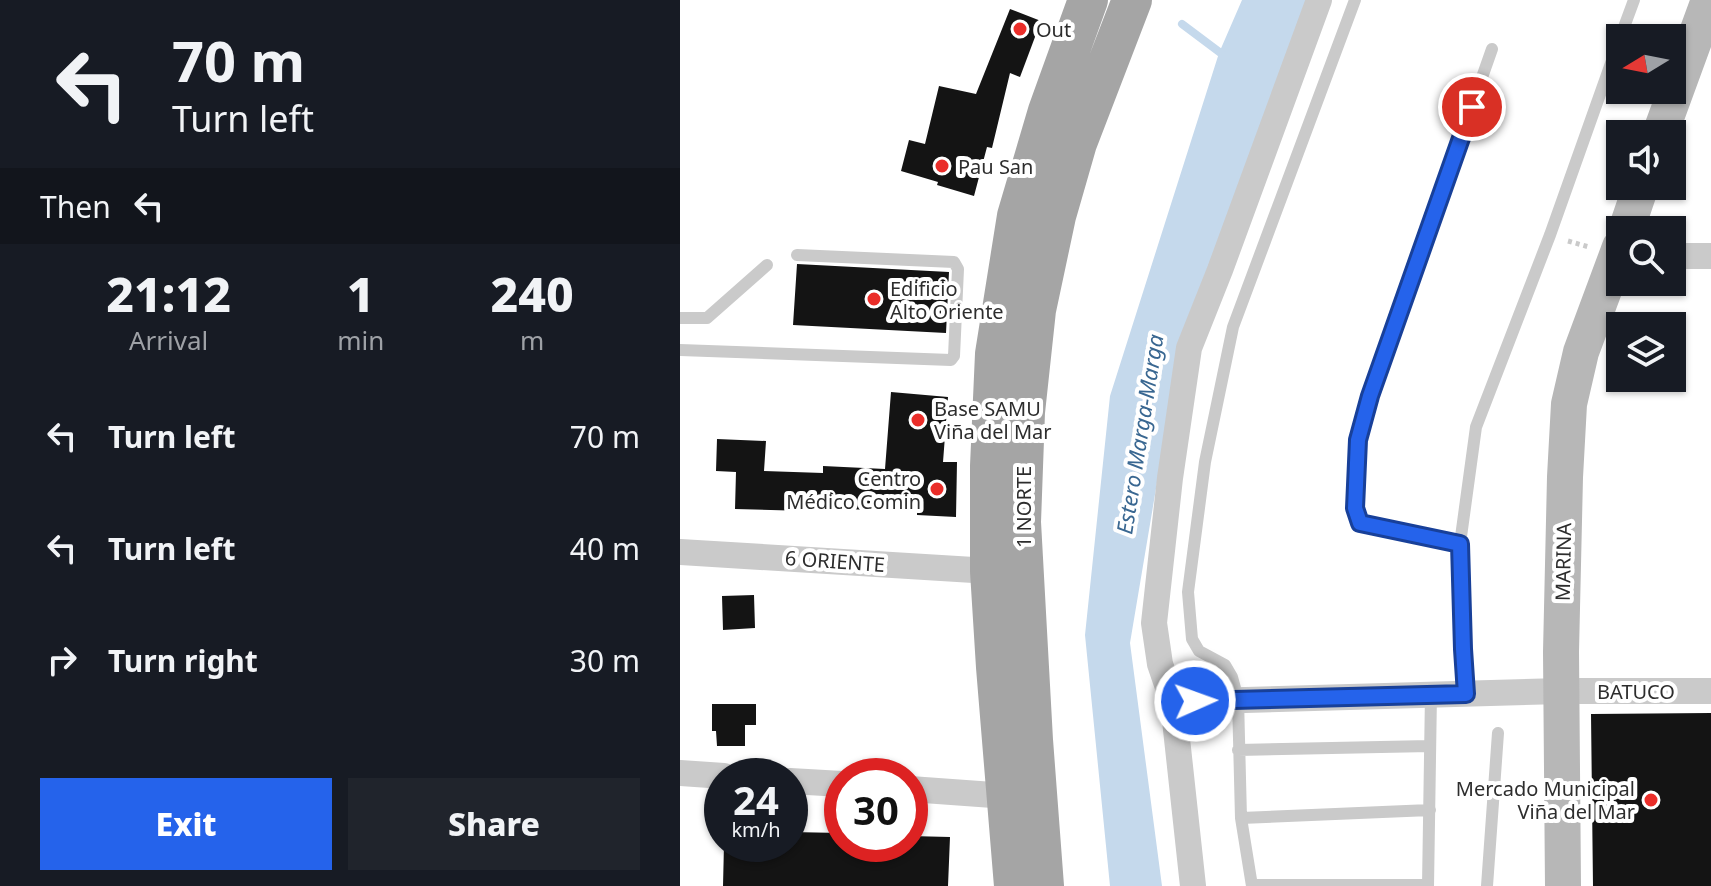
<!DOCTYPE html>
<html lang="en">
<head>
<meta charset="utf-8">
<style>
  :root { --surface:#171b24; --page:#20242c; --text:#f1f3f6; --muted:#9ea1a6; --accent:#2563eb }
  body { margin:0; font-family:"Noto Sans",sans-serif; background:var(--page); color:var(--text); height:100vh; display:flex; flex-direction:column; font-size:30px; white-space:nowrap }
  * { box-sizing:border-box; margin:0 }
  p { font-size:26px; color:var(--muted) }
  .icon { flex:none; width:44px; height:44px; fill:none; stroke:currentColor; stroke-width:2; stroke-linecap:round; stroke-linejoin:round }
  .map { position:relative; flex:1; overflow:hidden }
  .drawer { display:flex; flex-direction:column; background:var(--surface); width:680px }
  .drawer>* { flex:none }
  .top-card { background:#171b24; color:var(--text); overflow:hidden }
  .needle { width:52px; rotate:260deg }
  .tools { position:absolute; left:926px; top:24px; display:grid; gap:16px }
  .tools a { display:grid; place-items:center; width:80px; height:80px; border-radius:0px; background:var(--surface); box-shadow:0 2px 6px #0004; font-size:40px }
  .speed { position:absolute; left:24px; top:758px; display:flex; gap:16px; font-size:40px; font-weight:700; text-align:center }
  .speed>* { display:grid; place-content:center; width:104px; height:104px; border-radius:50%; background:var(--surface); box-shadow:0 2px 6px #0004; line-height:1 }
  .speed small { font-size:20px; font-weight:400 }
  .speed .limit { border:12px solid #d22; background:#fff; color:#111 }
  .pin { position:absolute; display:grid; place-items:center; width:68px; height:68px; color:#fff; margin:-34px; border:4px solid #fff; border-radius:50%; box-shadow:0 2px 8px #0007 }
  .me { position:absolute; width:88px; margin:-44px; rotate:88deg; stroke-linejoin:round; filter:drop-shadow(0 0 6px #0008) }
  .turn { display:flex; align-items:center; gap:28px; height:168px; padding:0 40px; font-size:36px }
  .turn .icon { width:104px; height:104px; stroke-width:2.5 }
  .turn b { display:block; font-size:56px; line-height:68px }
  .then { display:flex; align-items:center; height:76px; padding:0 40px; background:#0003; gap:16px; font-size:30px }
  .eta { display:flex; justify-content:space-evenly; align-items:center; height:136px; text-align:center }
  .eta b { font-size:48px; font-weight:800; line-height:56px }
  .primary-button { display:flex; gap:16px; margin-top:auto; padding:16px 40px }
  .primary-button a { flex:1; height:92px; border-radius:0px; background:var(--accent); color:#fff; font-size:32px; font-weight:800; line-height:92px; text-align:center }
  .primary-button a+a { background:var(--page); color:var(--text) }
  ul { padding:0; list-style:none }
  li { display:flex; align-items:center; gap:24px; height:112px; padding:0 40px }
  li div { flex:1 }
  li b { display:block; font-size:30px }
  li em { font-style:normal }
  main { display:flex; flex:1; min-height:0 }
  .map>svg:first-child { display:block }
</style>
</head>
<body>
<main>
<section class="drawer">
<div class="top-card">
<div class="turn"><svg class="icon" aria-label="left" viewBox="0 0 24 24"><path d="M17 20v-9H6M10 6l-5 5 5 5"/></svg><div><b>70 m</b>Turn left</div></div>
<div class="then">Then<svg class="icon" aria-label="left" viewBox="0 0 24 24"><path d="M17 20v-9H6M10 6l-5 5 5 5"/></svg></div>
</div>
<div class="eta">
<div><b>21:12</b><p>Arrival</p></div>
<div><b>1</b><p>min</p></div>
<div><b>240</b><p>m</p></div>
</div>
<ul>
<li><svg class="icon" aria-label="left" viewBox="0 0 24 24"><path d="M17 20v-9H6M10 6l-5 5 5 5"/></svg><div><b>Turn left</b></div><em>70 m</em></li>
<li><svg class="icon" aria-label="left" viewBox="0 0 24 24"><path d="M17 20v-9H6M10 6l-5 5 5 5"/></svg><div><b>Turn left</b></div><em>40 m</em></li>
<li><svg class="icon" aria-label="right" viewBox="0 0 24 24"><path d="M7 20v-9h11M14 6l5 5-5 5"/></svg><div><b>Turn right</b></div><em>30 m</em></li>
</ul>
<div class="primary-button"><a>Exit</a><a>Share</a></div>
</section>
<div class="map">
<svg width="1031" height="886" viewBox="0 0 1031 886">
  <rect width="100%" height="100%" fill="#fff"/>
  <path fill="#c5d9ec" d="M 562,0 L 632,0 L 500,346 L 450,643 L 482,886 L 430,886 L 405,635 L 430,396 L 539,53 Z"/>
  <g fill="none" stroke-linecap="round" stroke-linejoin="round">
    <path stroke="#c5d9ec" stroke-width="8" d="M 502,24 L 546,57"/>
  </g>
  <path fill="#141414" d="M 330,9 L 361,21 L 340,77 L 330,73 L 312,148 L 307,147 L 294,196 L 257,185 L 258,182 L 221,171 L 229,140 L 245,144 L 259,86 L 296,94 Z
    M 117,264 L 269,272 L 266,333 L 113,325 Z
    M 211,392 L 268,397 L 263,462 L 277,462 L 276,517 L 237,515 L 237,512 L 143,508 L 126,507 L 126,511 L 55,509 L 56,472 L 36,471 L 37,439 L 86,441 L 84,471 L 143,473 L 143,466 L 205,469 Z
    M 74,595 L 75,628 L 43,630 L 42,596 Z
    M 32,704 L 76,704 L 76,725 L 65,725 L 65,746 L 37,746 L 36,731 L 32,731 Z
    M 1031,713 L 1031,886 L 913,886 L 911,714 Z
    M 110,832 L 162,833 L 162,844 L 230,844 L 230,836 L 270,837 L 268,886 L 43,886 L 44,844 L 110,844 Z"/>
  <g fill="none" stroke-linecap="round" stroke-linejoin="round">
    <path stroke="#cacaca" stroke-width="5" stroke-dasharray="4 4" stroke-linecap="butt" d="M 888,241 L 909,247"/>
    <path stroke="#cacaca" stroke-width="12" d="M 940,38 L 954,0
      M 0,318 L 27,318 L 87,265
      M 0,350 L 271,360 L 274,356 L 278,269 L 274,262 L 117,255
      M 780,544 L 680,523 L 675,508 L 678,440 L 690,396 L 812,49
      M 786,694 L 783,649 L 780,544 L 796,427 L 870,235 L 940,38
      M 558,750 L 750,746
      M 561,818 L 750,810
      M 572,885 L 748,885
      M 572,886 L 561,818 L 558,699 L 552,677 L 545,665 L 519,651 L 512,639 L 508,592 L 525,462 L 553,327 L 675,0
      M 748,886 L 751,694
      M 807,886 L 818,733"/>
    <path stroke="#cacaca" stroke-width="26" d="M 992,256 L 1031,256
      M 0,552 L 310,571
      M 493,702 L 881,691 L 1031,691
      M 0,773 L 44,776
      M 110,781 L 162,784
      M 230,789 L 327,796
      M 513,886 L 493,702 L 480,664 L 474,623 L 490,478 L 509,348 L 540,270 L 639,0"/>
    <path stroke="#b7b7b7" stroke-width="36" d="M 980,134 L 1029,0
      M 946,230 L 961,186
      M 883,886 L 881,652 L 885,477 L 889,404 L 901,352 L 940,247"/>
    <path stroke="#a5a5a5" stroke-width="40" d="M 334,886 L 316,667 L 310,571 L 310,466 L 315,354 L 337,216 L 368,111 L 408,0
      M 364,886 L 353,740 L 341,522 L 345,412 L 356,310 L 376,216 L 397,143 L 452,0"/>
  </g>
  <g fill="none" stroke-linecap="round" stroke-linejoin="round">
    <defs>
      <path id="route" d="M 515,701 L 786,694 L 783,649 L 780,544 L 680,523 L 675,508 L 678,440 L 690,396 L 792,107"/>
    </defs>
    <use href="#route" stroke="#184099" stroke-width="20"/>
    <use href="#route" stroke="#2563eb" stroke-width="14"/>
  </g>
  <g fill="#ea2d29" stroke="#fff" stroke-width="3">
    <circle cx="340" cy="29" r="8"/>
    <circle cx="262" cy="166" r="8"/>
    <circle cx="194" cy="299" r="8"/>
    <circle cx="238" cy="420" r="8"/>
    <circle cx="257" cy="489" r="8"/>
    <circle cx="971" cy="800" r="8"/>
  </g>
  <g text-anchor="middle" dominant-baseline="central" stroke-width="8" stroke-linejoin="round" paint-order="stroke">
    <g font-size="20" fill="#2d2d2d" stroke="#fff" text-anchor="start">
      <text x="356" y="29">Out</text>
      <text x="278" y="166">Pau San</text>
      <text x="210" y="288">Edificio<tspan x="210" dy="23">Alto Oriente</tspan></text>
      <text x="254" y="408">Base SAMU<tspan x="254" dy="23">Viña del Mar</tspan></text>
      <text x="241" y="478" text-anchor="end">Centro<tspan x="241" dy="23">Médico Comin</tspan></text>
      <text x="955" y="788" text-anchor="end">Mercado Municipal<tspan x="955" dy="23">Viña del Mar</tspan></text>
    </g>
    <g font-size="20" fill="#2d2d2d" stroke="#fff">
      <text transform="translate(343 507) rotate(-90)">1 NORTE</text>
      <text transform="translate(155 561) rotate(4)">6 ORIENTE</text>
      <text transform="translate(883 562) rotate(-89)">MARINA</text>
      <text x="956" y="691">BATUCO</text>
    </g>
    <g font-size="22" font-style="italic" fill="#396791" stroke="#fff">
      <text transform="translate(459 434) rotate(-81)">Estero Marga-Marga</text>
    </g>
  </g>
</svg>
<div class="tools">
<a><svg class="needle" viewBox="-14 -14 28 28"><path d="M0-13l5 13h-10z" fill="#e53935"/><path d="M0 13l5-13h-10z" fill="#9ea1a6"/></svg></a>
<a><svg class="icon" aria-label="sound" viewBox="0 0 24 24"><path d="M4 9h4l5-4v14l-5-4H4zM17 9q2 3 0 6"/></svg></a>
<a><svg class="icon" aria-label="search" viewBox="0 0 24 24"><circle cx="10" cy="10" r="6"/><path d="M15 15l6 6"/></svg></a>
<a><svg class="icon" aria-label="layers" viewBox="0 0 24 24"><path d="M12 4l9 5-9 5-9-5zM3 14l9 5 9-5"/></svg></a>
</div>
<div class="speed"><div>24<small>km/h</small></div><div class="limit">30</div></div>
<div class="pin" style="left:792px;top:107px;background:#d93025"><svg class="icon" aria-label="arrive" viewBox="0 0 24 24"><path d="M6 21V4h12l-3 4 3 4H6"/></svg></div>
<svg class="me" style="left:515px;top:701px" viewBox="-20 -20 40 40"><circle r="17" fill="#2563eb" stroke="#fff" stroke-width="3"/><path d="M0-11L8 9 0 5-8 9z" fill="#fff"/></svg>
</div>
</main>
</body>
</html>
